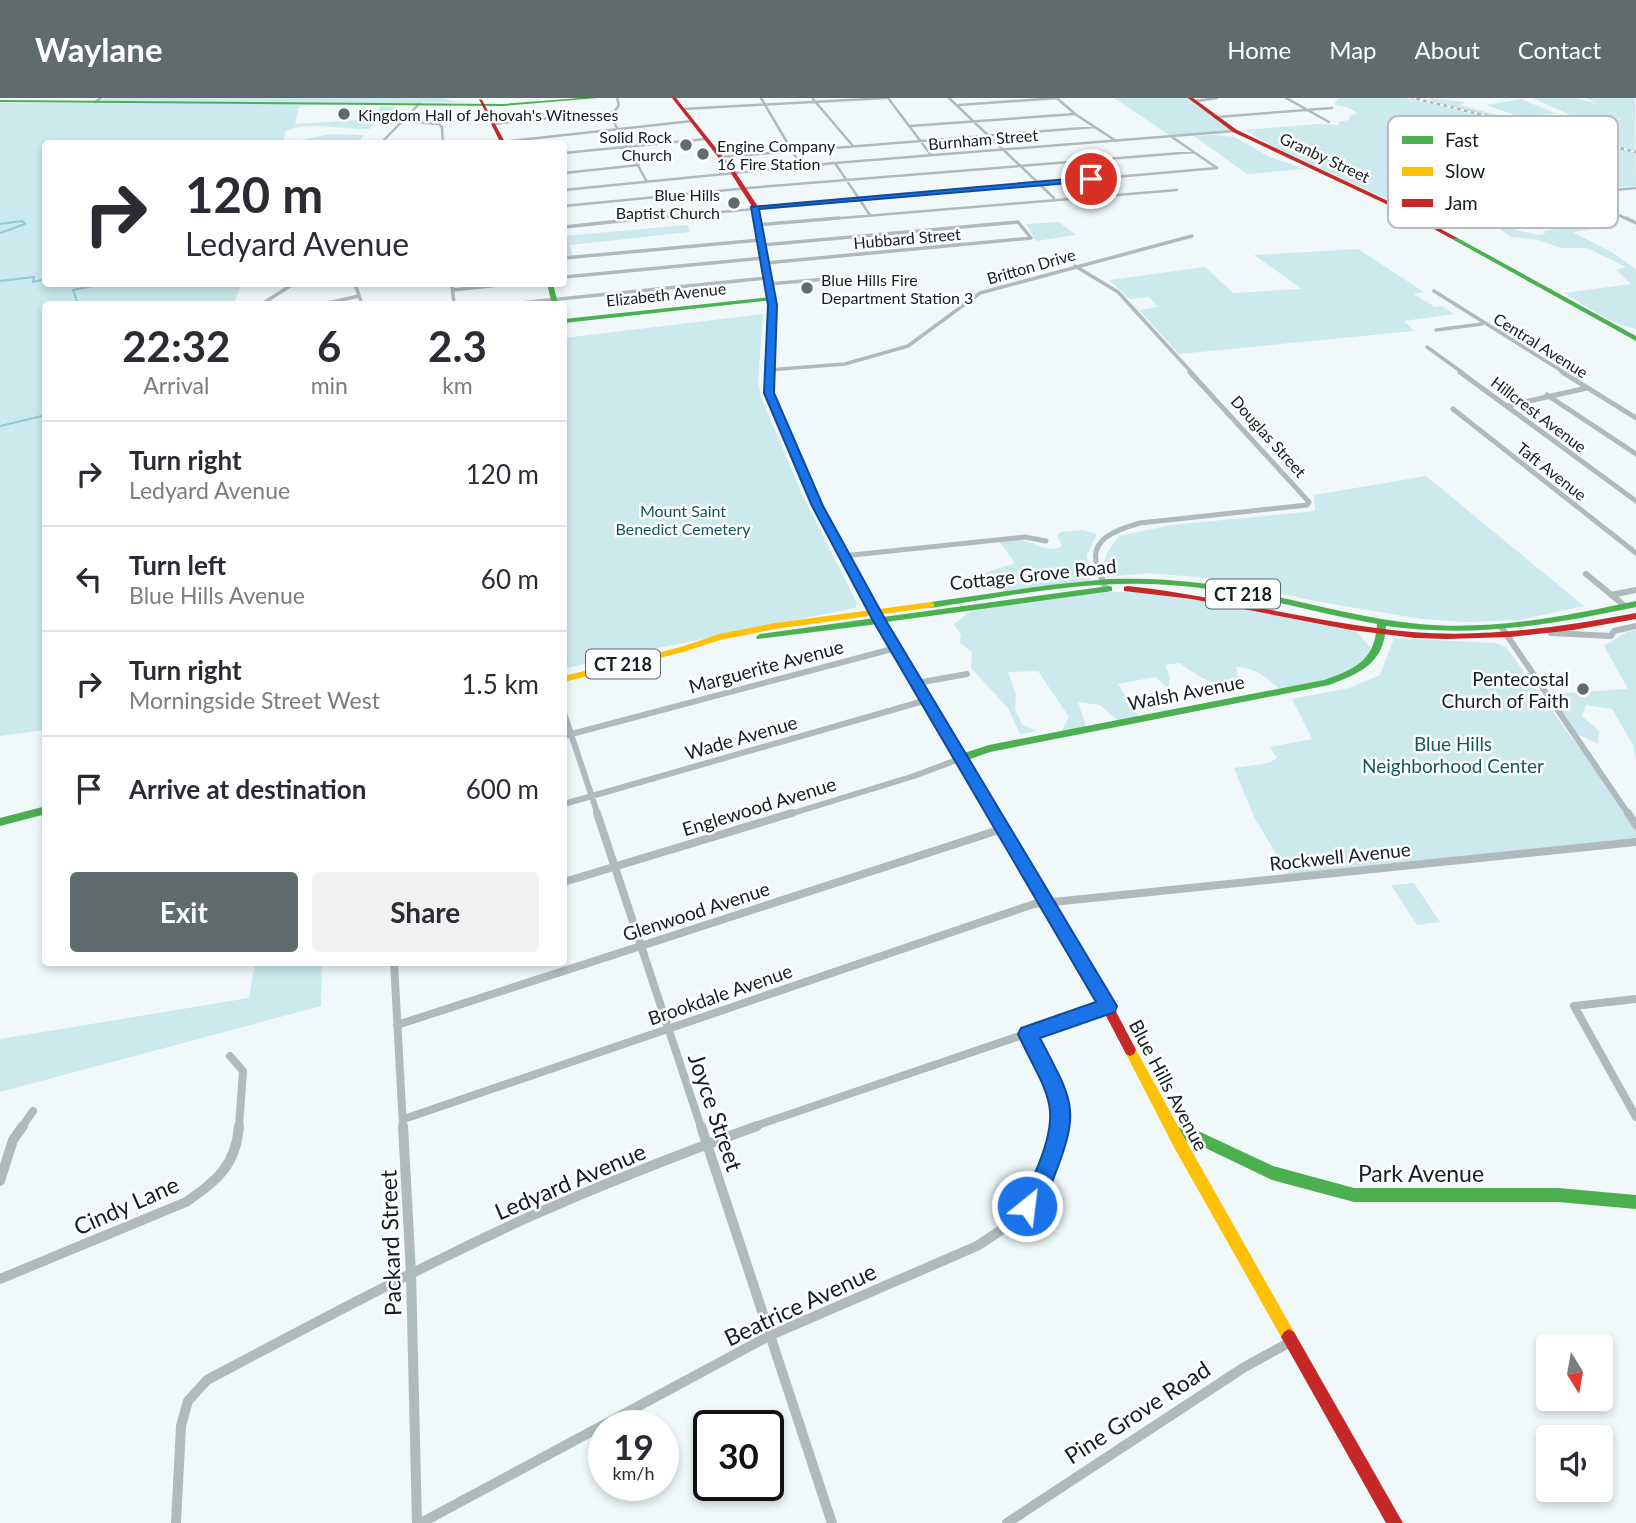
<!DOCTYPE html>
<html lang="en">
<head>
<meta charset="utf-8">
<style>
  :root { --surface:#fff; --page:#f2f2f3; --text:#2b2b33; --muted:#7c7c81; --line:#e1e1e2; --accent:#606b6d }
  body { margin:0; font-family:Lato,sans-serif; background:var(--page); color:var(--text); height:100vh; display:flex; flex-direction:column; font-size:26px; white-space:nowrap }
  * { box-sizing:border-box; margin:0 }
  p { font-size:23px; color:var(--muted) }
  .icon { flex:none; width:38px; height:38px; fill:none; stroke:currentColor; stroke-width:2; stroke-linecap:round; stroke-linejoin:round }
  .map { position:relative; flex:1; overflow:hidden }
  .side { position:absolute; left:42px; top:203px; width:525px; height:665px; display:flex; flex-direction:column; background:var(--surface); border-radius:7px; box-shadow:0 4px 10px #0003 }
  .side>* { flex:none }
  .hud { position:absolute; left:42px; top:42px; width:525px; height:147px; border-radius:7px; box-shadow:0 4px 10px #0003; background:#fff; color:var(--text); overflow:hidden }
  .needle { width:46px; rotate:169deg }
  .tools { position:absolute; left:1536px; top:1236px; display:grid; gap:14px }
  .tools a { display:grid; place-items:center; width:77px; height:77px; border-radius:7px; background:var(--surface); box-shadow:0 4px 10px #0003; font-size:35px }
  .speed { position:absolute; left:588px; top:1312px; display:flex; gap:14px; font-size:35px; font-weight:700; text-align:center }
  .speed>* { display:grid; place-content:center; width:91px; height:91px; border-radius:50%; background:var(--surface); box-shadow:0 4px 10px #0003; line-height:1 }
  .speed small { font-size:18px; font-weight:400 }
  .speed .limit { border:4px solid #111; border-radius:10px; background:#fff; color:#111 }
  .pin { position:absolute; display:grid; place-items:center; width:60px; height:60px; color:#fff; margin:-30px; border:4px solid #fff; border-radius:50%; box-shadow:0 2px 7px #0007 }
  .me { position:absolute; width:77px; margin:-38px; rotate:29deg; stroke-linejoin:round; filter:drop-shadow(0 0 5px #0008) }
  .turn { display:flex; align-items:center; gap:24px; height:147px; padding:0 28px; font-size:32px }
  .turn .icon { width:91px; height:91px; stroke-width:2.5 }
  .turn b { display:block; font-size:49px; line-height:60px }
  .eta { display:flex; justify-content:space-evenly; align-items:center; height:119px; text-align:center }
  .eta b { font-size:42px; font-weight:700; line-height:49px }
  .button { display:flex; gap:14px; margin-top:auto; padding:14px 28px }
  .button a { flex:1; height:80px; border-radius:7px; background:var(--accent); color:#fff; font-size:28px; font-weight:700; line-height:80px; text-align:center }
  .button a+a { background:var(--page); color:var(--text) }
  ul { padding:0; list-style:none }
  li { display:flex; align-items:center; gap:21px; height:105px; padding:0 28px; border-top:2px solid var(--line) }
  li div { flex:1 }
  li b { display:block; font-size:26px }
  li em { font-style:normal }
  header { display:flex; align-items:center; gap:42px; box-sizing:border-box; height:98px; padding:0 35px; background:var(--accent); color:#fff }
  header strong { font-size:33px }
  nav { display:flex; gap:38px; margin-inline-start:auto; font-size:24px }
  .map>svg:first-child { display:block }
</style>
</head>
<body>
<header>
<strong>Waylane</strong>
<nav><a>Home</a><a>Map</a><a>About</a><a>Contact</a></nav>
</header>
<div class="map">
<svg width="1636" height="1425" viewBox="0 0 1636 1425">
  <rect width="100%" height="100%" fill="#f0f8fa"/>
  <path fill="#cce9ee" d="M 105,0 L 444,0 L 452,3 L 474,4 L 304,7 L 299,9 L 295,26 L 374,21 L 380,8 L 398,9 L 369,31 C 347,32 302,22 285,34 L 284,43 L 287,45 L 331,36 L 363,37 L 359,45 L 46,46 L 46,186 L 241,186 L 234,206 L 46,206 L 45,632 L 0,638 L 0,5 L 97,5 Z
    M 1114,0 L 1190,0 L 1203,7 L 1235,33 L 1171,38 Z
    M 1338,0 L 1405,0 L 1595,46 L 1603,45 L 1434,4 L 1429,0 L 1466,4 L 1460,7 L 1537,27 L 1559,27 L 1568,32 L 1603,28 L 1602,25 L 1619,26 L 1613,23 L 1622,21 L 1575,19 L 1532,0 L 1575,0 L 1598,6 L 1586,0 L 1635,0 L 1636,88 L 1559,94 L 1534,80 L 1567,71 L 1527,53 L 1461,57 L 1450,60 L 1480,79 L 1520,82 L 1541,93 L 1535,97 L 1404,109 L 1275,50 L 1245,32 L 1318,26 L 1339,27 L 1338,24 L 1349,22 L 1350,18 L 1358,15 L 1347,9 L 1334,7 Z
    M 1521,1 L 1557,16 L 1518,18 L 1486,7 Z
    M 1213,37 L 1234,39 L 1270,59 L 1306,71 L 1247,76 L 1194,38 Z
    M 1587,117 L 1618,128 L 1573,134 L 1613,155 L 1636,171 L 1636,231 L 1613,224 L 1564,195 L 1631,186 L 1616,172 L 1626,169 L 1587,150 L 1561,150 L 1535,141 L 1511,139 L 1492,126 L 1538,137 L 1545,136 L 1544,133 L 1561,130 L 1547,123 L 1577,120 Z
    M 1059,124 L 1076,137 L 1036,143 L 1026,126 Z
    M 687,127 L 690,134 L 570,147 L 572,158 L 564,159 L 564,138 Z
    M 1358,151 L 1424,194 L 1413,196 L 1435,209 L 1442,208 L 1454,216 L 1404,223 L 1414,233 L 1179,256 L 1139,212 L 1158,209 L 1149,199 L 1130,201 L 1109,182 L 1205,169 L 1233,195 L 1302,191 L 1254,157 Z
    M 763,216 L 758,283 L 761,299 L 802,396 L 857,505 L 855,510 L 608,560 L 564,571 L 564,240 Z
    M 1426,378 L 1584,508 L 1519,522 L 1465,524 L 1422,521 L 1325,505 L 1206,480 L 1149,475 L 1106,479 C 1100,461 1109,452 1119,438 L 1171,427 L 1315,413 L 1314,397 Z
    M 1083,432 L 1097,436 L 1087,457 L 1090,484 L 1005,495 L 979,477 L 1015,465 L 999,443 C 1009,442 1019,441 1029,444 C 1041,448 1049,455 1062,448 L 1057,437 L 1061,434 Z
    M 1100,494 L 1157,494 L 1304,521 L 1357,534 L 1376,557 L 1346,579 L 1283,594 C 1268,581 1256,569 1236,569 L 1241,592 C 1216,587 1200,581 1180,565 L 1165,567 L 1170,580 L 1168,590 L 1155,579 L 1118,586 L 1140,621 L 1120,624 L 1100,607 L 1078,604 L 1086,628 L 1061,634 L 1069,619 L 1038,573 L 1008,574 L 1016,596 L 1015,611 L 1022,627 L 1038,633 L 1020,636 L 1008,610 L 971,570 L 972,554 L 960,545 L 961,537 L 954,526 L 972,512 Z
    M 1636,532 L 1636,663 L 1634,649 L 1612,611 L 1586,607 L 1582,618 L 1599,633 L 1598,646 L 1573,634 L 1547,596 L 1628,591 L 1604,548 L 1627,534 Z
    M 1394,540 L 1495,545 L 1506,549 L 1636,728 L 1636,744 L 1290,779 L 1254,719 L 1234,670 L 1269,665 L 1277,660 L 1270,649 L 1312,641 L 1292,601 L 1349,590 L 1380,577 Z
    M 1414,785 L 1440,824 L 1417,827 L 1391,787 Z
    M 255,865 L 322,865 L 321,908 L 0,994 L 0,941 L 249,900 Z"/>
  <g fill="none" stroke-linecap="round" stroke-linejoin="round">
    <path stroke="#90cad4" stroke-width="2" d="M 0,126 L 22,123 L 25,126 L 0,135
      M 0,183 L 34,179 L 33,184 L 46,181
      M 78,186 L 87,189 L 73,192 L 78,206
      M 87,189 L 102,186
      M 0,328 L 46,317"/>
    <path stroke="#afbabc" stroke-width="2.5" d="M 617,0 L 619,7 L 611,19 L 647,84
      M 761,0 L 801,68
      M 888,0 L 931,57
      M 949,0 L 1054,100
      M 1057,0 L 1075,16 L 1116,43
      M 1286,0 L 1329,24
      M 813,1 L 853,48
      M 1196,3 L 1217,0
      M 95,4 L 101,0
      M 959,7 L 1058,0
      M 683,11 L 886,0
      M 1217,19 L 1332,10
      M 401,23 L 439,26 L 442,29 L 443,46
      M 493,26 L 612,14
      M 910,28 L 1075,16
      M 1172,39 L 1217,70
      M 380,46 L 419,6
      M 483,46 L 692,23
      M 564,55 L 706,41
      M 721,59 L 1095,29
      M 835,65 L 870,117
      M 564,75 L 639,67
      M 564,92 L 835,65 L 1235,33
      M 1575,96 L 1629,122
      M 564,108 L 748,90 L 1194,54
      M 1403,112 L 1636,90
      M 631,122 L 1217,70
      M 818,122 L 1177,92"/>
    <path stroke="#afbabc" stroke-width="3.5" d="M 1626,120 L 1636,125
      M 757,127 L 839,120
      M 564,129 L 648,120
      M 761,147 L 1018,124 L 1031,140 L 765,165
      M 564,160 L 760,142
      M 1075,168 L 1118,194 L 1192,275
      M 564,179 L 764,160
      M 355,186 L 362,206
      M 452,186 L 454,206
      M 769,186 L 826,181
      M 453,192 L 508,186
      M 1434,193 L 1565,275
      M 262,206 L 293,186
      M 323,206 L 359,198
      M 510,206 L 767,180
      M 1436,232 L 1482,226
      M 1427,249 L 1463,275
      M 768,272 L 845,266 L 908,248 L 980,195 L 1192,138"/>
    <path stroke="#afbabc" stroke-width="5" d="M 1460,274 L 1636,403
      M 1562,274 L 1636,320
      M 1547,297 L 1636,356
      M 1507,308 L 1587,290
      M 1453,311 L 1636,455
      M 843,458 L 1025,439 L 1046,443
      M 1098,470 C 1086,441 1119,431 1140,425 L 1307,407 L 1309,404 L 1190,274"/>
    <path stroke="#afbabc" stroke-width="6" d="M 1097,468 L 1106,491
      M 1586,476 L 1625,508
      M 1611,497 L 1636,492
      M 1502,530 L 1629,717
      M 1551,535 L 1611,538 L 1614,533 L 1636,528
      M 917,585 L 967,576
      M 564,615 L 598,717
      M 564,638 L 896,550
      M 564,706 L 927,602
      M 787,717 L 914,678 L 962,660"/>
    <path stroke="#afbabc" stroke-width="8" d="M 597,715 L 701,1029
      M 1628,715 L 1636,727
      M 564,784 L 792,715
      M 394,864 L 403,1029
      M 1636,901 L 1574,908 L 1636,1019
      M 397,927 L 1005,730
      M 1028,936 C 1042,965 1065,996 1060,1029
      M 230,958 L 243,973 L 239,1029
      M 404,1021 L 1034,806 L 1636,744
      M 22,1029 L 33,1013
      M 752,1029 L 1108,908"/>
    <path stroke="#afbabc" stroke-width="10" d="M 403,1028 L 411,1175 L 417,1425
      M 701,1028 L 832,1425
      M 0,1083 L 13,1042 L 23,1028
      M 0,1181 L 186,1104 C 217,1083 236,1067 239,1028
      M 176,1425 L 181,1328 L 188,1303 L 207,1282 C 311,1227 414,1172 520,1123 C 598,1088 677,1057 757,1028
      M 421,1425 L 769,1238 L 977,1148 L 1009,1127 L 1027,1108 L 1042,1084 L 1058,1043 L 1060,1028
      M 1007,1425 L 1243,1270 L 1292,1243"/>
    <path fill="#4caf50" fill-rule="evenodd" d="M 580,0 L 598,0 L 503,8 L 0,4 L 0,2 L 503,6 Z
      M 1454,138 L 1636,238 L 1636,243 L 1452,141 Z
      M 547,186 L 553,186 L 558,206 L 552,206 Z
      M 772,199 L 774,200 L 774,202 L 564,225 L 564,221 Z
      M 771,242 L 774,244 L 772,295 L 832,431 L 883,519 L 1109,488 L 1112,489 L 1112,493 L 886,524 L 923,588 L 918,591 L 915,590 L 878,526 L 757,541 L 756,539 L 760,536 L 875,520 L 824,431 L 766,295 L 768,244 Z
      M 1109,481 C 1140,480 1169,481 1200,485 C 1274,494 1345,519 1419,526 C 1493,533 1565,518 1636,503 L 1636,509 C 1551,527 1473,540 1386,528 C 1384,565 1361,575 1329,587 L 990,654 L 962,664 L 958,663 L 957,660 L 958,657 L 989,647 L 1324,582 C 1355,571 1375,563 1377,526 C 1308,514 1239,491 1169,487 C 1089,481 1009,498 931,510 L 927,507 L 931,504 L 1050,487 Z
      M 46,708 L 46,716 L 0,728 L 0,720 Z
      M 1175,1029 L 1194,1031 L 1273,1068 L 1354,1090 L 1558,1090 L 1636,1097 L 1636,1111 L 1558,1104 L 1354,1104 L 1272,1082 L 1193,1044 L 1170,1041 L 1168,1036 L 1170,1031 Z"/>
    <path fill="#ffc107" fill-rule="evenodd" d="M 931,504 L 934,505 L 934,509 L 775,531 L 720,542 L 683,554 L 564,584 L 564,578 L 681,549 L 719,536 L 775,525 Z
      M 1130,946 L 1134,948 L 1185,1041 L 1294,1234 L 1297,1239 L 1294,1244 L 1289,1247 L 1284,1244 L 1175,1051 L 1124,952 L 1126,948 Z"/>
    <path fill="#c62828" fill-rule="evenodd" d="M 672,0 L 676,0 L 736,75 L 757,107 L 776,207 L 773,245 L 768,244 L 770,207 L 751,107 L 732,77 Z
      M 1188,0 L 1193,0 L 1237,32 L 1405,111 L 1457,140 L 1452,141 L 1401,113 L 1233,34 Z
      M 479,1 L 482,2 L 506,46 L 501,46 Z
      M 1127,488 C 1223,498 1316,526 1412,534 C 1487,540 1563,529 1636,515 L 1636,521 L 1573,532 L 1510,539 L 1447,541 L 1415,540 L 1351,532 L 1192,501 L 1124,493 L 1124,489 Z
      M 918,585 L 921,586 L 1090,864 L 1134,948 L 1136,952 L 1134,956 L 1130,958 L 1126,956 L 1082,872 L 913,588 Z
      M 1289,1231 L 1294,1234 L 1403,1425 L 1386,1425 L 1284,1244 L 1281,1239 L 1284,1234 Z"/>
    <defs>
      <path id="rail" d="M 1413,0 L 1636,54"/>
    </defs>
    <use href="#rail" stroke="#afb7b9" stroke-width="2.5"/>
    <use href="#rail" stroke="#fff" stroke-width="2" stroke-dasharray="3.5" stroke-linecap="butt"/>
  </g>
  <path fill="#1a73e8" stroke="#114b97" stroke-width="2" d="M 1091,79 L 1094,83 L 759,111 L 777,207 L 774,295 L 823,408 L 885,521 L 1117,908 L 1115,914 L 1040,940 C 1073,1004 1081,1010 1054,1079 C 1049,1093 1041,1113 1027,1119 L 1020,1116 L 1017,1108 C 1022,1096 1030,1086 1035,1075 C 1065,1006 1046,997 1018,936 L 1021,930 L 1096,904 L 872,521 L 812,408 L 764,295 L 768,207 L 751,109 Z"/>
  <g fill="#606b6d" stroke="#fff" stroke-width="2.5">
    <circle cx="344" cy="16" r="7"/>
    <circle cx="686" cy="47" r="7"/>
    <circle cx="703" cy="56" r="7"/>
    <circle cx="734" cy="105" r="7"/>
    <circle cx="807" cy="190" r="7"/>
    <circle cx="1583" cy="591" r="7"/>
  </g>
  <g text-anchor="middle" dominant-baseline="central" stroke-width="5" stroke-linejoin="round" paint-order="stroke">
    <g font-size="16" fill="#131f21" stroke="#fff" text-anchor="start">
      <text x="358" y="16">Kingdom Hall of Jehovah's Witnesses</text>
      <text x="672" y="38" text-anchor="end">Solid Rock<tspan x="672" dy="18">Church</tspan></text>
      <text x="717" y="47">Engine Company<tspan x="717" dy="18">16 Fire Station</tspan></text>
      <text x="720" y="96" text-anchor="end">Blue Hills<tspan x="720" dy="18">Baptist Church</tspan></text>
      <text x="821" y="181">Blue Hills Fire<tspan x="821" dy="18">Department Station 3</tspan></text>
    </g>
    <g font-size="16" fill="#131f21" stroke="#fff">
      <text transform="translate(983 41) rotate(-5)">Burnham Street</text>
      <text transform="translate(1325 59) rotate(25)">Granby Street</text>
      <text transform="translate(907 140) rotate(-5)">Hubbard Street</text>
      <text transform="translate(1031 168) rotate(-16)">Britton Drive</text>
      <text transform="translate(666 196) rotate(-6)">Elizabeth Avenue</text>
      <text transform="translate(1541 247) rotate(32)">Central Avenue</text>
      <text transform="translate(1539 316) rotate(37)">Hillcrest Avenue</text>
      <text transform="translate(1269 338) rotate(48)">Douglas Street</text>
      <text transform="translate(1552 373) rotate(38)">Taft Avenue</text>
    </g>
    <g font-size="16" fill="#125760" stroke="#fff">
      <text x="683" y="412">Mount Saint<tspan x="683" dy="18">Benedict Cemetery</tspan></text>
    </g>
    <g fill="#fff" stroke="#5a6264" stroke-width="2">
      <rect x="1206" y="481.5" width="74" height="29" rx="5"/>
      <rect x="586" y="551.5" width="74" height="29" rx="5"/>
    </g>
    <g font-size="18" font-weight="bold" fill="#131f21">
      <text x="1243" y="496">CT 218</text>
      <text x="623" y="566">CT 218</text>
    </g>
    <g font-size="19" fill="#131f21" stroke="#fff">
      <text transform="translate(1033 476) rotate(-6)">Cottage Grove Road</text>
      <text transform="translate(766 568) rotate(-15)">Marguerite Avenue</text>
      <text transform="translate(1186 594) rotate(-11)">Walsh Avenue</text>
      <text transform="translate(741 639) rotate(-16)">Wade Avenue</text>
      <text transform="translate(759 708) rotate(-17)">Englewood Avenue</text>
      <text transform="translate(1340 758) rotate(-6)">Rockwell Avenue</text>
      <text transform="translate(696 813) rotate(-18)">Glenwood Avenue</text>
      <text transform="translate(720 896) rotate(-19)">Brookdale Avenue</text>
      <text transform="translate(1169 987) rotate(62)">Blue Hills Avenue</text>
    </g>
    <g font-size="19" fill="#131f21" stroke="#fff" text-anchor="end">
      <text x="1569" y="580">Pentecostal<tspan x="1569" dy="22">Church of Faith</tspan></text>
    </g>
    <g font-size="19" fill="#125760" stroke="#fff">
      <text x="1453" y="645">Blue Hills<tspan x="1453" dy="22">Neighborhood Center</tspan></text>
    </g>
    <g font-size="23" fill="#131f21" stroke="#fff">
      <text transform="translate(716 1014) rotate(71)">Joyce Street</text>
      <text x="1421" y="1075">Park Avenue</text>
      <text transform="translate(570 1083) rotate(-23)">Ledyard Avenue</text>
      <text transform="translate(126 1107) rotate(-24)">Cindy Lane</text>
      <text transform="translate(390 1145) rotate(-92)">Packard Street</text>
      <text transform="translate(800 1206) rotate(-25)">Beatrice Avenue</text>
      <text transform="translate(1137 1314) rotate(-33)">Pine Grove Road</text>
    </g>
  </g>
  <rect x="1388" y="18" width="230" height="112" rx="10" fill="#fff" stroke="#b8bcbc" stroke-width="2"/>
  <rect x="1402" y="38" width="31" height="8" fill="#4caf50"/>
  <rect x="1402" y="69" width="31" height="9" fill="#ffc107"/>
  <rect x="1402" y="101" width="31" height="8" fill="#c62828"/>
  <g font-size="19" fill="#131f21">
    <text x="1445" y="49">Fast</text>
    <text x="1445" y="80">Slow</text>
    <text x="1445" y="112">Jam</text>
  </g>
</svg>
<div class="tools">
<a><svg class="needle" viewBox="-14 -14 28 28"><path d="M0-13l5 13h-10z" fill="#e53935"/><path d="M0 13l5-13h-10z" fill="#7c7c81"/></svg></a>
<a><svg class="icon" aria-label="sound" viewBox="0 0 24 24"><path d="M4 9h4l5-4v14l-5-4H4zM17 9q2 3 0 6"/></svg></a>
</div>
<div class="speed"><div>19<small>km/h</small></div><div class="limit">30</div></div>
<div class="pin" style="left:1091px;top:81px;background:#d93025"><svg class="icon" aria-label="arrive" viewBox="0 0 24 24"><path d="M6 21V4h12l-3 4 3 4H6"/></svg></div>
<svg class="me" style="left:1027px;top:1108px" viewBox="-20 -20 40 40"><circle r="17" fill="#1a73e8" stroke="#fff" stroke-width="3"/><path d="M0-11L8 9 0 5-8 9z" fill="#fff"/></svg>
<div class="hud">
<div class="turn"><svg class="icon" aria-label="right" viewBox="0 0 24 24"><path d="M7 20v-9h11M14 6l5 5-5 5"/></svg><div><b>120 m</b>Ledyard Avenue</div></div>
</div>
<section class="side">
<div class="eta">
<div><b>22:32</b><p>Arrival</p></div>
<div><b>6</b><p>min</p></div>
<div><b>2.3</b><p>km</p></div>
</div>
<ul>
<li><svg class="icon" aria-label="right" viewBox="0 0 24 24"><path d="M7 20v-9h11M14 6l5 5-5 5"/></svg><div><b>Turn right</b><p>Ledyard Avenue</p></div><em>120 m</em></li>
<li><svg class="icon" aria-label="left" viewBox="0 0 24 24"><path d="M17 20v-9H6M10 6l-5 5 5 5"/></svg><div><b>Turn left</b><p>Blue Hills Avenue</p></div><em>60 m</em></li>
<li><svg class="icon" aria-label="right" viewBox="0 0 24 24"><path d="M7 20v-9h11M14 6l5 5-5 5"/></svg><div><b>Turn right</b><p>Morningside Street West</p></div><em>1.5 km</em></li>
<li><svg class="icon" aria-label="arrive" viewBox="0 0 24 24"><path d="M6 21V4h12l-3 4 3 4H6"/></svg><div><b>Arrive at destination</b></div><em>600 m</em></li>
</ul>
<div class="button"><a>Exit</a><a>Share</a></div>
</section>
</div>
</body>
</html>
